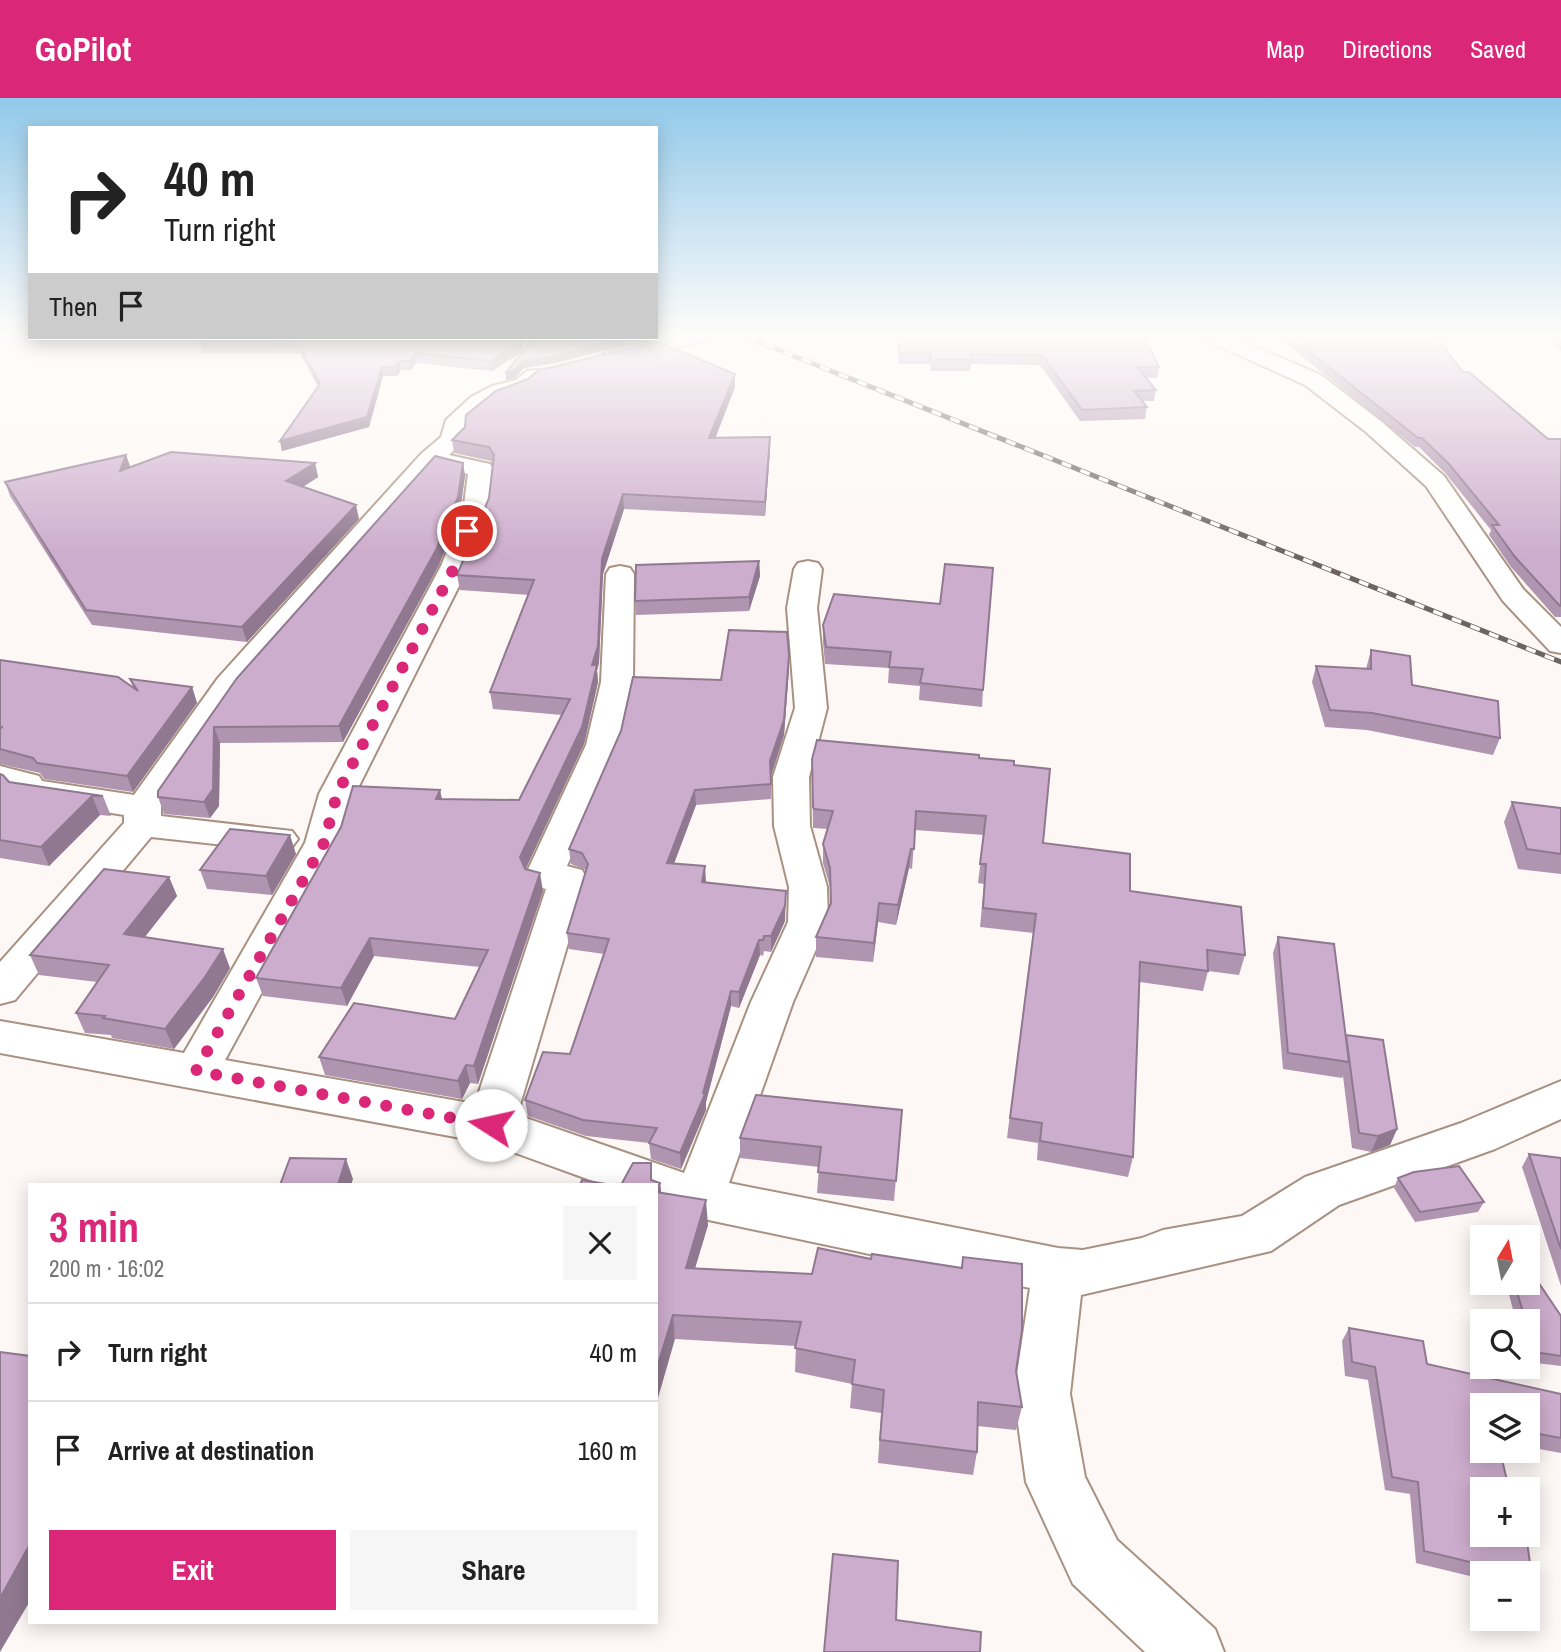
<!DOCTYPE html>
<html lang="en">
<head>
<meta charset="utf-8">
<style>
  :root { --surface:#fff; --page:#f6f6f6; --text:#222; --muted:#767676; --line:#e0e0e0; --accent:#db2777 }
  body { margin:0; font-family:"Archivo Narrow",sans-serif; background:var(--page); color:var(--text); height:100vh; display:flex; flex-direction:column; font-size:26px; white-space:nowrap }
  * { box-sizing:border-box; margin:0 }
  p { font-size:23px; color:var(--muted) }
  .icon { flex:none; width:38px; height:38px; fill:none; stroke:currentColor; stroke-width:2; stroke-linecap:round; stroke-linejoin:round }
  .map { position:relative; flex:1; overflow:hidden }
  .panel { position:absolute; left:28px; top:1085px; width:630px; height:441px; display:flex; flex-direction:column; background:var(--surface); border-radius:0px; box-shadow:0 4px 18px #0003 }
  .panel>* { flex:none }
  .banner { position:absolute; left:28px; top:28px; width:630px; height:214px; border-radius:0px; box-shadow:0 4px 18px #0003; background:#fff; color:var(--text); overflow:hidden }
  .needle { width:46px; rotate:10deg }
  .tools { position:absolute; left:1470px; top:1127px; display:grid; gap:14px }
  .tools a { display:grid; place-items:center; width:70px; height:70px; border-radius:0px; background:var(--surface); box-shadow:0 4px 18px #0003; font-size:35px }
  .pin { position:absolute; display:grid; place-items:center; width:60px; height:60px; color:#fff; margin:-30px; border:4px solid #fff; border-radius:50%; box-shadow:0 2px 7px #0007 }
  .me { position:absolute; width:77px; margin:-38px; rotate:280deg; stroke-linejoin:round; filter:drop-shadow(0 0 5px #0008) }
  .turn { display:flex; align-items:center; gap:24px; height:147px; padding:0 21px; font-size:32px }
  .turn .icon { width:91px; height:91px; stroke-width:2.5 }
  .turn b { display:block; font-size:49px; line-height:60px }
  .then { display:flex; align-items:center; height:66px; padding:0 21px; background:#0003; gap:14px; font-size:26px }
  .round { display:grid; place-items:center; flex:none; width:74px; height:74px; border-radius:0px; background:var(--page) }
  .overview { display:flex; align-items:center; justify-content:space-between; height:119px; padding:0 21px }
  h1 { font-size:42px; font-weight:800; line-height:52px; color:var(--accent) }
  .primary-button { display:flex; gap:14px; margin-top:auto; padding:14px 21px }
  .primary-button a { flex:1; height:80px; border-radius:0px; background:var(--accent); color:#fff; font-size:28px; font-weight:800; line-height:80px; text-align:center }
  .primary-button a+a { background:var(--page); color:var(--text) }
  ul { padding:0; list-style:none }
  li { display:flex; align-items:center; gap:21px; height:98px; padding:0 21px; border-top:2px solid var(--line) }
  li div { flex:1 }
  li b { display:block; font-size:26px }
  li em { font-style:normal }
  header { display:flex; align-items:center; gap:42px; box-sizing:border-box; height:98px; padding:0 35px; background:var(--accent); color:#fff }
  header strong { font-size:33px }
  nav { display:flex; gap:38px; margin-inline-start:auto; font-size:24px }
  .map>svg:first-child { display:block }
</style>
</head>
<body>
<header>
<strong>GoPilot</strong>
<nav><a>Map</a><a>Directions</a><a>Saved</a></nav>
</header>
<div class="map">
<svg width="1561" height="1554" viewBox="0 0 1561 1554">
  <rect width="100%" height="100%" fill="#fdf8f5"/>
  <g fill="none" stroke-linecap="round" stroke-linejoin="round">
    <defs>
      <path id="street" d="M 668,239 L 706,239 L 703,243 L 613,264 L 606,262 L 603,258 L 606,254 Z
        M 1205,239 L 1233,239 L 1321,277 L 1382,324 L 1444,378 L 1523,491 L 1561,529 L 1561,555 L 1550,553 L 1503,503 L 1426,388 L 1366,334 L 1305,287 L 1208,243 Z
        M 535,272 L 543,273 L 546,278 C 535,293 522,292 507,298 C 490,305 478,317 466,329 L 465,341 L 449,357 L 490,366 L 493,371 L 489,414 L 469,468 L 355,696 L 343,745 L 225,962 L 475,1006 L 546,791 L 530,787 L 525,778 L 586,647 L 601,584 L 606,476 L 610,470 L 620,468 L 630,470 L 634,476 L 633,584 L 620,647 L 567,768 L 582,772 L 587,781 L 517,1017 L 684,1075 L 751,904 L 788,824 L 789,789 L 774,728 L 773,679 L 795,610 L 787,510 L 794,471 L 798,465 L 808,463 L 818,465 L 822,471 L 817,510 L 827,610 L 809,679 L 810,728 L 827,789 L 828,824 L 793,904 L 729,1085 L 1058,1150 L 1083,1152 L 1142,1140 L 1163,1132 L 1242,1118 L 1305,1079 L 1461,1025 L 1561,983 L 1561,1021 L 1495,1051 L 1339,1107 L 1271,1153 L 1081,1197 L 1070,1296 L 1085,1379 L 1117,1442 L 1215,1531 L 1224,1554 L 1145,1554 L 1073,1486 L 1026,1384 L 1014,1296 L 1030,1190 L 699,1120 L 656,1105 L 656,1087 L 604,1087 L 488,1045 L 0,955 L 0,923 L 184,955 L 305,745 L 319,696 L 441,468 L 463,414 L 468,376 L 436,369 L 240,594 L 161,709 L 161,718 L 292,733 L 298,741 L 292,749 L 279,753 L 151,739 L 15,902 L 0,906 L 0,864 L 124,725 L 124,717 L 18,700 L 13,694 L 0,690 L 0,668 L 39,678 L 42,683 L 134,697 L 218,580 L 421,356 L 441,339 L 446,322 L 471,299 L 492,288 L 516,282 L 527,273 Z"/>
    </defs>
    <use href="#street" stroke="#a99182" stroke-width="4"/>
    <use href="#street" fill="#fff" fill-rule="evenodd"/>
    <defs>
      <path id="rail" d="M 746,239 L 1561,564"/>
    </defs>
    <use href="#rail" stroke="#6d645f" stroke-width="5"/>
    <use href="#rail" stroke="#fff" stroke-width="3.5" stroke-dasharray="10" stroke-linecap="butt"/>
  </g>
  <path fill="#b095b0" d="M 0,239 L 44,240 L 41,243 L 0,245 Z
    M 896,239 L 1144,239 L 1159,269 L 1157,280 L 1146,280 L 1156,292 L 1154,303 L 1143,303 L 1147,309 L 1145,321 L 1080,323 L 1040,267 L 971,266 L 970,273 L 931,273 L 930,266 L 899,266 Z
    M 1278,239 L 1436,239 L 1463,274 L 1548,341 L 1561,341 L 1561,519 L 1555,519 L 1511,469 L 1489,437 L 1491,432 L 1446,376 L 1419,349 L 1415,349 Z
    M 1549,239 L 1561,239 L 1561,253 Z
    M 208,240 L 523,253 L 623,240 L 623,247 L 556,265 L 524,270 L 515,280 L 506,282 L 506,274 L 522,254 L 492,273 L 416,265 L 411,272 L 401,272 L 397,278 L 383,278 L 369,329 L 282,353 L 280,343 L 318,289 L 300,255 L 202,255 L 200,245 Z
    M 735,276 L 735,289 L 715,340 L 770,353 L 765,418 L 624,411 L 603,476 L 599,565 L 597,572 L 598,584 L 584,646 L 525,771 L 543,793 L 478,986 L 470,985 L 462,1001 L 325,977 L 319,959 L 455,921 L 480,869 L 374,858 L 347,908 L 263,898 L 256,880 L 440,692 L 442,701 L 519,702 L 562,617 L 493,611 L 490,594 L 529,497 L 460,492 L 457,477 L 489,400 L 493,367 L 491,363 L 454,355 L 452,342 Z
    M 126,357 L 130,369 L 315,365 L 318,379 L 303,389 L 359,421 L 247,544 L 92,527 L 10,398 L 5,384 Z
    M 463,365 L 465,378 L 460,413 L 439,467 L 343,644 L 220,645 L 219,708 L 210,720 L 164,716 L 158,699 L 237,580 Z
    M 759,463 L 760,478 L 749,513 L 636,517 L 635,503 Z
    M 834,496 L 983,592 L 982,609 L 919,602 L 920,588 L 888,585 L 889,570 L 825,566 L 823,544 L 823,527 Z
    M 1371,552 L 1412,587 L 1500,640 L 1493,657 L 1367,632 L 1325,629 L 1312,584 L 1316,568 L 1366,571 Z
    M 0,562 L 133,590 L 130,581 L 192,589 L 197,605 L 133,694 L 44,681 L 40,675 L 0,666 Z
    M 789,571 L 784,637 L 771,678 L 771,701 L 696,707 L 674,766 L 706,784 L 785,823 L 771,854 L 764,853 L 763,858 L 760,857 L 739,910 L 731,908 L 706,1004 L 706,1012 L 681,1071 L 651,1061 L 649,1045 L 586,1038 L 528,1018 L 525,1002 L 570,956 L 604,856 L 569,851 L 567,835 L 586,773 L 584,771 L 571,766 L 569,751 L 721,582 Z
    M 979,660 L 1014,667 L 1043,745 L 1245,857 L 1239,877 L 1208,873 L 1203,893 L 1140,884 L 1133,1059 L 1128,1079 L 1037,1062 L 1038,1045 L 1007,1040 L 1033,835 L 980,829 L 984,786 L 978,785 L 984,737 L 915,732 L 912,771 L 909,770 L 896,827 L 878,824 L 873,864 L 816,859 L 816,839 L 830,807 L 830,789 L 823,765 L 823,746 L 828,731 L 813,730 L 813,728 L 812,661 Z
    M 0,676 L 9,684 L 103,698 L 111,718 L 100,717 L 49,768 L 0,760 Z
    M 1512,704 L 1561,710 L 1561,776 L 1518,771 L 1504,724 Z
    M 296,756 L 272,797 L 207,791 L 200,772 Z
    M 169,779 L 177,798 L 145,839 L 230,870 L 213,899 L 174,951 L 112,940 L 111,937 L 85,935 L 76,915 L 97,884 L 39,877 L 30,857 Z
    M 1278,839 L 1345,938 L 1397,1031 L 1390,1047 L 1371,1054 L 1352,1050 L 1343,978 L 1342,980 L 1283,971 L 1273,855 Z
    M 902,1012 L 894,1103 L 817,1095 L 819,1069 L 740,1060 L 740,1040 Z
    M 1529,1056 L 1561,1060 L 1561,1188 L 1522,1069 Z
    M 1398,1080 L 1484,1104 L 1478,1114 L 1415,1124 L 1394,1090 Z
    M 653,1082 L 660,1085 L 661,1095 L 708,1127 L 695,1170 L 812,1176 L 871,1161 L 961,1170 L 963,1159 L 1016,1273 L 1022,1309 L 1016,1332 L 977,1328 L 977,1354 L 973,1377 L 878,1365 L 881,1315 L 850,1310 L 852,1286 L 795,1274 L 796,1248 L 675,1241 Z
    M 1506,1185 L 1528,1185 L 1561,1218 L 1561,1268 L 1528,1264 L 1528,1223 L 1516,1223 Z
    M 1349,1230 L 1427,1266 L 1561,1296 L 1561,1355 L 1528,1349 L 1528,1307 L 1482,1307 L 1482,1391 L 1532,1479 L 1528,1484 L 1528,1475 L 1482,1475 L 1482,1481 L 1416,1465 L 1410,1396 L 1385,1392 L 1368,1282 L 1345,1278 L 1342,1243 Z"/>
  <path fill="#907990" d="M 623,240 L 623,247 L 556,265 L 524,270 L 515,280 L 506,282 L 506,274 L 523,263 Z
    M 522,244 L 523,253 L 492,273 L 490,263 Z
    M 415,255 L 416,265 L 411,272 L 409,263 Z
    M 399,263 L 401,272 L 397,278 L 395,269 Z
    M 382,269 L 383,278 L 369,329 L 282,353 L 280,343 Z
    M 735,276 L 735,289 L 710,354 L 709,340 Z
    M 770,339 L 770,353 L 765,418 L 765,404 Z
    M 126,357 L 131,371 L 120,373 Z
    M 315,365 L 318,379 L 290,397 L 286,383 Z
    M 463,365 L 465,378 L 460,413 L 439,467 L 343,644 L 339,628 Z
    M 623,396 L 624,411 L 603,476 L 599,565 L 597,572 L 598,584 L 584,646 L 523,777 L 520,759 L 592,567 L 602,461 Z
    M 356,407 L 359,421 L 247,544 L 242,529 Z
    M 759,463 L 760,478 L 749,513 L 749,499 Z
    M 789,557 L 789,571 L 784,637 L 771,678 L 770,663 Z
    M 192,589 L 197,605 L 133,694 L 127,678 Z
    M 214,629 L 220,645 L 219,708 L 210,720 L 204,704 Z
    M 440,692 L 443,709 L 436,701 Z
    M 695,692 L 696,707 L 668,781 L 667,765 Z
    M 92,698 L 100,717 L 49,768 L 41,749 Z
    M 290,737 L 296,756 L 272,797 L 266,778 Z
    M 911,751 L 909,770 L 896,827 L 898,807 Z
    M 705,768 L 706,783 L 703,799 L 702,784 Z
    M 540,775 L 543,793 L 478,986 L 474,968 Z
    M 169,779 L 177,798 L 132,855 L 124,836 Z
    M 786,793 L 785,823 L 771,854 L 771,838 Z
    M 879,805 L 878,824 L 873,864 L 874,845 Z
    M 370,840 L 374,858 L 347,908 L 341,890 Z
    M 759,842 L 760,857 L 739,910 L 739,894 Z
    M 223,851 L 230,870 L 213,899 L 174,951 L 165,931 Z
    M 731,893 L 731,908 L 706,1004 L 706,1012 L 681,1071 L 680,1055 L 703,995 Z
    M 466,967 L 470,985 L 462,1001 L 458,983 Z
    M 1397,1031 L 1390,1047 L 1371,1054 L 1378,1038 Z
    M 346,1061 L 353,1081 L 351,1087 L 338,1087 Z
    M 660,1085 L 663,1110 L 656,1094 Z
    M 706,1102 L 708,1127 L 688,1194 L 686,1170 Z
    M 673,1217 L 675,1241 L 656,1307 L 656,1273 Z
    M 30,1446 L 30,1503 L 0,1554 L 0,1500 Z"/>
  <path fill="#cdadcd" stroke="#907990" stroke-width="2" d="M 898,239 L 1144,239 L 1159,269 L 1137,269 L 1156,292 L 1134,293 L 1147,309 L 1082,312 L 1042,257 L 970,256 L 971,262 L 931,262 L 931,255 L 900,255 Z
    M 1291,239 L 1436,239 L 1463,274 L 1469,274 L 1548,341 L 1561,341 L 1561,508 L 1560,508 L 1515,459 L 1492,427 L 1499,427 L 1449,366 L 1422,340 L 1418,340 Z
    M 208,240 L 519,240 L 522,244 L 490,263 L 415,255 L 409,263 L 399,263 L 395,269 L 382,269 L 367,319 L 280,343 L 320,286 L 298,246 L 200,245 Z
    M 534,240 L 623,240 L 556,258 L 523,263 L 514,272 L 506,274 Z
    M 658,244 L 735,276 L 709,340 L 770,339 L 765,404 L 623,396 L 602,461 L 598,548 L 592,567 L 597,567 L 582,629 L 520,759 L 525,771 L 540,775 L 474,968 L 466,967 L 458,983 L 319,959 L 354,905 L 455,921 L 488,852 L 370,840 L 341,890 L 256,880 L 341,729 L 353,688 L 440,692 L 436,701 L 519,702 L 570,601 L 490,594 L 534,482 L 457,477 L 489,400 L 494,357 L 489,349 L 452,342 L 465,329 L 466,317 L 496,293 L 528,281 L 539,272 Z
    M 171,354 L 315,365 L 286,383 L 356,407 L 242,529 L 86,512 L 5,384 L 126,357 L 120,373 Z
    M 435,358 L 463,365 L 458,399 L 436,452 L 339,628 L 214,629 L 213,691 L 204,704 L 158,699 L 158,693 L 237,580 Z
    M 759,463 L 749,499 L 635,503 L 636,467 Z
    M 945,466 L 993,470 L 983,592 L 920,585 L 923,571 L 889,569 L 891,554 L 826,549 L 823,527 L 834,496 L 940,506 Z
    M 729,532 L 787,534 L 789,557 L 784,622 L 770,663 L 771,686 L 695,692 L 667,765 L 705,768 L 702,784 L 786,793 L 785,808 L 771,838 L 764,838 L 763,842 L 759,842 L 739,894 L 731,893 L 703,995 L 705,996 L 680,1055 L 649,1045 L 657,1030 L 583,1022 L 525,1002 L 543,954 L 570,956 L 609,841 L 567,835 L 588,766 L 582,755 L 569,751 L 621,633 L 633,579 L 721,582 Z
    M 1371,552 L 1410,558 L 1412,587 L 1498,603 L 1500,640 L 1372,615 L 1330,612 L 1316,568 L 1371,571 Z
    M 0,562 L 118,579 L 138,593 L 130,581 L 192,589 L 127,678 L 37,665 L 33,660 L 0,651 L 0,631 L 2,629 L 0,628 Z
    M 817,642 L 979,657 L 979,660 L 1014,663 L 1014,667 L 1050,671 L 1043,745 L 1130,756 L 1130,793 L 1241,809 L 1245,857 L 1207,852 L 1208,873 L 1140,864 L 1133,1059 L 1040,1043 L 1042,1025 L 1010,1020 L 1036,816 L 983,810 L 986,766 L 980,766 L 986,718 L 916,713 L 914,751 L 911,751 L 898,807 L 879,805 L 874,845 L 816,839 L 831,805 L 830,770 L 823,746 L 833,713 L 814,711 L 813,709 L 812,661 Z
    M 0,676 L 3,677 L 9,684 L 103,698 L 92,698 L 41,749 L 0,742 Z
    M 1512,704 L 1561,710 L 1561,756 L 1527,751 Z
    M 230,731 L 290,737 L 266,778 L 200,772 Z
    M 104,771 L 169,779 L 124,836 L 223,851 L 205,879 L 165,931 L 103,920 L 105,918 L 76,915 L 109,867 L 30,857 Z
    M 1278,839 L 1334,846 L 1349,964 L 1288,955 Z
    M 1346,937 L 1383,942 L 1397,1031 L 1378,1038 L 1359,1035 Z
    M 756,997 L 902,1012 L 896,1083 L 818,1074 L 821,1049 L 740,1040 Z
    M 1529,1056 L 1561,1060 L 1561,1151 Z
    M 290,1060 L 346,1061 L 338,1087 L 280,1087 Z
    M 633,1065 L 651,1065 L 651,1082 L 660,1085 L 656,1094 L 656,1087 L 621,1087 Z
    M 1459,1068 L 1484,1104 L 1420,1114 L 1398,1080 L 1414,1074 Z
    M 582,1082 L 612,1087 L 580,1087 Z
    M 656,1094 L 706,1102 L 686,1170 L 812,1176 L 818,1150 L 871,1161 L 872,1156 L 962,1170 L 963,1159 L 1022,1166 L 1022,1232 L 1016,1273 L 1022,1309 L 978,1304 L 977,1354 L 880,1342 L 884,1292 L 852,1286 L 855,1262 L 795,1250 L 801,1224 L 673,1217 L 656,1273 Z
    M 1528,1169 L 1561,1218 L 1561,1258 L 1534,1254 L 1528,1231 L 1528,1223 L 1526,1223 L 1514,1185 L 1528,1185 Z
    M 1349,1230 L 1423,1243 L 1427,1266 L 1561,1296 L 1561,1340 L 1528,1334 L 1528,1307 L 1482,1307 L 1482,1353 L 1500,1353 L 1509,1391 L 1482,1391 L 1482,1437 L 1526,1437 L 1532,1479 L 1528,1478 L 1528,1475 L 1516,1475 L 1424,1453 L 1418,1384 L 1392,1379 L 1375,1269 L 1352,1264 Z
    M 0,1254 L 30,1258 L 30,1446 L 0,1500 Z
    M 833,1456 L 898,1463 L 896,1522 L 981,1534 L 980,1554 L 824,1554 Z"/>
  <linearGradient id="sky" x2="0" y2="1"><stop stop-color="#92c9ea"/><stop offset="0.52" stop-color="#fefcfa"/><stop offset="1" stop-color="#fefcfa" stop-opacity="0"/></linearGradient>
  <rect width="1561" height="457" fill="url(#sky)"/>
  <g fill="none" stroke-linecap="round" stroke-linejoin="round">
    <path stroke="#db2777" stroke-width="12" stroke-dasharray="0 21.6" d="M 467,433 L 455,468 L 337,696 L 324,745 L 196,973 L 491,1027"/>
  </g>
</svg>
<div class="tools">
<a><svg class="needle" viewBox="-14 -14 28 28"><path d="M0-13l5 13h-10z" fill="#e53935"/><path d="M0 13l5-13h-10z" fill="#767676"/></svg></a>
<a><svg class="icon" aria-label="search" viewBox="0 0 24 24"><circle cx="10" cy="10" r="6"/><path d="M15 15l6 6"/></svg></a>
<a><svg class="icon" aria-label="layers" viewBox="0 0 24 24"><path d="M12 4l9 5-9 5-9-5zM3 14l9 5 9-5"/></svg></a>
<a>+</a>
<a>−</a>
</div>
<div class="pin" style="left:467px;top:433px;background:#d93025"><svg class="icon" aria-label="arrive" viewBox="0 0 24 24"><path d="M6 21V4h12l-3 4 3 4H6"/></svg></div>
<svg class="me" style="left:491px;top:1027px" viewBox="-20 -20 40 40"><circle r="19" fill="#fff"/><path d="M0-13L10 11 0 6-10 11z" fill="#db2777"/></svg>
<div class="banner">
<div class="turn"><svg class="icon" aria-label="right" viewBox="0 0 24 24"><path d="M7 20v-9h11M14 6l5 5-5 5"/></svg><div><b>40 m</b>Turn right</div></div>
<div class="then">Then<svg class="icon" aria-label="arrive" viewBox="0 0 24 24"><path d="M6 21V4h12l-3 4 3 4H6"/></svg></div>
</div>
<section class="panel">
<div class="overview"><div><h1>3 min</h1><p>200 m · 16:02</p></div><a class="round"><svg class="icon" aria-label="close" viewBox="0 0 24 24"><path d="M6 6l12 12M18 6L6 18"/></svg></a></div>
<ul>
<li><svg class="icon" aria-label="right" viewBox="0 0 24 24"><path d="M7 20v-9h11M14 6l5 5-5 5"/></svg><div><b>Turn right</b></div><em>40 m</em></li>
<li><svg class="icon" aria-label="arrive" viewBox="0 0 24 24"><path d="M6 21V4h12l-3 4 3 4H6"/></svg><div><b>Arrive at destination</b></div><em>160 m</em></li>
</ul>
<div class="primary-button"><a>Exit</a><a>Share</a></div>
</section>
</div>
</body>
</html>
